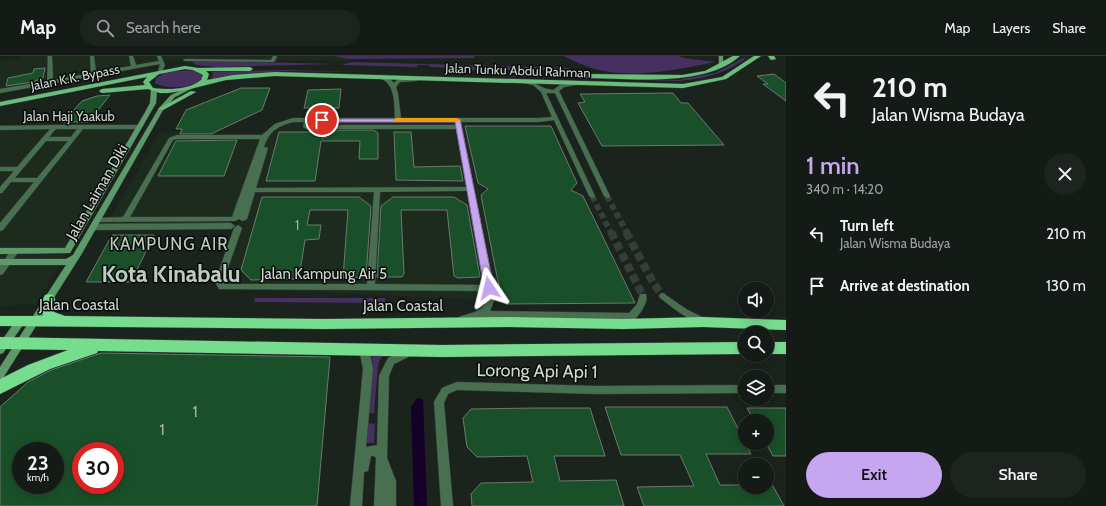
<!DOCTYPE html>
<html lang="en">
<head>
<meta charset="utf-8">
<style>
  :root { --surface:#141a16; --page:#1d231f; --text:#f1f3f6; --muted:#9da1a1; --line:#333835; --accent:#c6a6f0 }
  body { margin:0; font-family:Cabin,sans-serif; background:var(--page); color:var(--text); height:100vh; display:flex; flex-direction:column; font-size:15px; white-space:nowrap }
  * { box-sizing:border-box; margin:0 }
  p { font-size:13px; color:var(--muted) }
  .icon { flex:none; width:22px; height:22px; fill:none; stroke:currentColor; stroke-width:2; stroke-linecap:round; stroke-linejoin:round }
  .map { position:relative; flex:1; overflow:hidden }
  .details { display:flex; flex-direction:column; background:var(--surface); width:320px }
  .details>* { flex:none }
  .banner { background:#141a16; color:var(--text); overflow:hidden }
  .controls { position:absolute; left:738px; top:226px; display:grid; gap:8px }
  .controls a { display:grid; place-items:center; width:36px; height:36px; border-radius:50%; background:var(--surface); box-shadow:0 2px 10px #0003,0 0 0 1px var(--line); font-size:20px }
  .speed { position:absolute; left:12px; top:386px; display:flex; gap:8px; font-size:20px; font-weight:700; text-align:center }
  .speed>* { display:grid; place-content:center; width:52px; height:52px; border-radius:50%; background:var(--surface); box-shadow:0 2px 10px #0003,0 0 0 1px var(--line); line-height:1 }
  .speed small { font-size:10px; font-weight:400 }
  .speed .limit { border:6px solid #d22; background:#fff; color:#111 }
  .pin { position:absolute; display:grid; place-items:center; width:34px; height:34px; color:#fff; margin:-17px; border:2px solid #fff; border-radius:50%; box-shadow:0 1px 4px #0007 }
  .me { position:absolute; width:44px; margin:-22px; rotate:350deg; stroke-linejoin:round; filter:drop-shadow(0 0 3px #0008) }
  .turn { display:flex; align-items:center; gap:14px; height:84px; padding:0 20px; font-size:18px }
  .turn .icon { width:52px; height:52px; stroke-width:2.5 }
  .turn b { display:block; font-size:28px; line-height:34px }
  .round { display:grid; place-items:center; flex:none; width:42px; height:42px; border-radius:21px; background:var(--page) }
  .overview { display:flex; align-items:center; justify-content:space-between; height:68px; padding:0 20px }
  h1 { font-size:24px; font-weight:600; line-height:30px; color:var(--accent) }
  .primary-button { display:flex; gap:8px; margin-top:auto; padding:8px 20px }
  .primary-button a { flex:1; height:46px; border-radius:24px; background:var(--accent); color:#111; font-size:16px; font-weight:600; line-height:46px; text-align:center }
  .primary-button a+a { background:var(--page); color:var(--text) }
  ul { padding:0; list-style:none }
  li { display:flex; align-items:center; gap:12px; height:52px; padding:0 20px }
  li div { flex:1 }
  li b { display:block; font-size:15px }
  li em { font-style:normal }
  header { display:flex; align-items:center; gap:24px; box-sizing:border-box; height:56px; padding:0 20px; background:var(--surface); border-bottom:1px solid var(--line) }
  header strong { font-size:19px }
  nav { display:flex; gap:22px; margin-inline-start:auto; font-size:14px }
  .search { width:280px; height:36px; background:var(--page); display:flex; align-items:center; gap:10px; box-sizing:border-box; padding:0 14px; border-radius:22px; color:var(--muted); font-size:15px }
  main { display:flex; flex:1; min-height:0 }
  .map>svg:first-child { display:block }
</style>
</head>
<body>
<header>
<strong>Map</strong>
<div class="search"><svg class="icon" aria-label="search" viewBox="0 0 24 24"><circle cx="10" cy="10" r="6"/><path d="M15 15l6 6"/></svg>Search here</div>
<nav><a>Map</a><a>Layers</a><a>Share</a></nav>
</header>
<main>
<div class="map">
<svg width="786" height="450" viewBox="0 0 786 450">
  <rect width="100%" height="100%" fill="#1b231d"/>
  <path fill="#1d2b1f" d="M 20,0 L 334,0 L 349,3 L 347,5 L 192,3 L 129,9 L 0,33 L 0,5 L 18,3 Z
    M 434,65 L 466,67 L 465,71 L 478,127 L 483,130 L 485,136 L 481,139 L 502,245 L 506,248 L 485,244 L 229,232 L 219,226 L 240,161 L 111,161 L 160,76 L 266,77 L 284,67 L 294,66 Z
    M 144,68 L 36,248 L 0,250 L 0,69 Z"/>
  <path fill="#46305f" d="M 334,0 L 475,0 L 474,2 L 349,3 Z
    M 563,0 L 679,0 L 684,2 L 715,6 C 677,14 633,23 595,13 C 584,10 573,4 563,0 Z
    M 745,1 L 744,4 C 722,18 705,23 678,25 L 372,17 L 677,24 L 715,17 Z
    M 205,5 L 337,8 L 217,11 L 197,9 L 191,6 Z
    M 352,6 L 571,12 L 566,14 L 468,14 L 467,12 L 429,11 L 429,9 L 417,9 L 417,11 L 341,9 Z
    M 194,14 L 203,20 C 196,33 166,34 155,27 L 156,22 L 164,17 L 173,15 Z
    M 283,14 L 368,16 L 283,15 L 237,18 L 211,23 L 213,19 L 212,16 Z
    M 255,242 L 385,242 L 385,247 L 254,246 Z
    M 387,297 L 380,303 L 378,310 L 374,357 L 369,357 L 373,310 L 371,298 Z
    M 367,367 L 375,368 L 374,387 L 365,387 Z"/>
  <path fill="#140028" d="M 417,342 L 423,343 L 427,450 L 414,450 L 411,351 Z"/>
  <path fill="#1a5029" stroke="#6e786f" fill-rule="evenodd" d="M 45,12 L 43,22 L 32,26 L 6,30 L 8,22 L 33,17 L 34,13 Z
    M 774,18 L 786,27 L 786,45 L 763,28 L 768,28 L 757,20 Z
    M 241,32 L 270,32 L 262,54 L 211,78 L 180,78 L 182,73 L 176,73 L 186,54 Z
    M 341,33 L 339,52 L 304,52 L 308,34 Z
    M 673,37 L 681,47 L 688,47 L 724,89 L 602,90 L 578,47 L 585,46 L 580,38 Z
    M 110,39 L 89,66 L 63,66 L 82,45 L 97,40 Z
    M 465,70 L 551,70 L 577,127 L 571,134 L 583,140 L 635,247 L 506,248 L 502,246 L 481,139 L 488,133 L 478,127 Z
    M 337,74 L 373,74 L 378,77 L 378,103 L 359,103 L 360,85 L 321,85 L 315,125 L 266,125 L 279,76 L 323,76 L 322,83 Z
    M 394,76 L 411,76 L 414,111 L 460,110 L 463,125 L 396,124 Z
    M 237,84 L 224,120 L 158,120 L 176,85 Z
    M 262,141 L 359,141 L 371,150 L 366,221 L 343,222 L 348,154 L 310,154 L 307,169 L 321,169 L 319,183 L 305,184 L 299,222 L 296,223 L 251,224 L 241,214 Z
    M 393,141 L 454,141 L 467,149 L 480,221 L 458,222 L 454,220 L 447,154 L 401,154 L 404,218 L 402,221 L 377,221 L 381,150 Z
    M 112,179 L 154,179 L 131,226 L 86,226 Z
    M 101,297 L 330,301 L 317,450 L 0,450 L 0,351 L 28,326 L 51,314 ZM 21,395 L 55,395 L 55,429 L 21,429 ZM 81,395 L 115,395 L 115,429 L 81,429 Z
    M 605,351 L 727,351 L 751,398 L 706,398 L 720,429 L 745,429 L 745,431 L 767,431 L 767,419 L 784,450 L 644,450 L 637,431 L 694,430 L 680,399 L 621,399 Z
    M 536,352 L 590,352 L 605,400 L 554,400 L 560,425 L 616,424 L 624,450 L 472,450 L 471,438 L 481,427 L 533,426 L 527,400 L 477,401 L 467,391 L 463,362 L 471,353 Z
    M 747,352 L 786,352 L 786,400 L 773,400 L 767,389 L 767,365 L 754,365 Z"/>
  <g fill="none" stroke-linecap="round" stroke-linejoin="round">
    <path stroke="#363e38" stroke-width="6" stroke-dasharray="6 3.5" stroke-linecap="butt" d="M 592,140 L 611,177
      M 607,140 L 627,177"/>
    <path stroke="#363e38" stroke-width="8" stroke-dasharray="8 4" stroke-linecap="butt" d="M 611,176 L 643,240
      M 626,176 L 654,228 L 663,240"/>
    <defs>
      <path id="street" d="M 48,0 L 52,0 L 53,24 L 91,17 L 90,0 L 94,0 L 96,16 L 131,10 L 129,0 L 133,0 L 136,9 L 159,5 L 157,0 L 161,0 L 165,9 L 162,16 L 160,17 L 158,16 L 160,8 L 0,37 L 0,33 L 47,25 Z
        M 273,0 L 277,0 L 275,5 L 273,6 L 185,5 L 183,4 L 185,3 L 271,4 Z
        M 380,20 L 389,22 L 394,27 L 398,23 L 416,21 L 419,23 L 416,25 L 400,26 L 396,31 L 398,38 L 401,62 L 539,62 L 552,61 L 541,36 L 533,29 L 523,27 L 523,25 C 537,25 540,33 553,34 L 560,29 L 581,26 L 581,28 L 564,31 L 559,35 L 610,140 L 609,142 L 607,142 L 604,140 L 555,37 L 546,37 L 595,140 L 594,142 L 592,142 L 589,140 L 554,64 L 539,66 L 461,66 L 495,242 L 490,255 L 629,257 L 637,248 L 640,238 L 646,238 C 649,247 637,264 628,268 L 625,267 L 624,264 L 481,262 C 475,264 466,269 459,267 L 458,264 L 459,261 C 474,256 489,255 486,235 L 219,233 L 215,226 L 234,172 L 238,169 L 242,172 L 223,226 L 224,228 L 367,228 L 374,136 L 255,136 L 247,163 L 243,165 L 239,163 L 249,131 L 239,163 L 235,165 L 97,166 L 93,164 L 97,162 L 123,161 L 169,82 L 177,79 L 262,79 L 275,68 L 293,62 L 395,62 C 394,47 396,29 380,22 ZM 293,66 L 304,66 L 303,71 L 306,73 L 457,73 L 467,131 L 256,132 L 268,92 L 264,91 C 269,75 278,70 293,66 ZM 310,66 L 455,66 L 456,69 L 309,69 ZM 178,83 L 260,83 L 232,161 L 130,161 L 173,84 ZM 468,135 L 485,229 L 375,228 L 380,136 Z
        M 55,69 L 139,69 L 142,71 L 139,73 L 83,73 L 3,174 L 0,175 L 0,167 L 34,126 L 11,126 L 2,137 L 0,137 L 0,131 L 14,115 L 0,115 L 0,111 L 17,111 L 50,73 L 0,74 L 0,70 ZM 56,73 L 77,73 L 71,81 L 49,81 ZM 46,85 L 68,85 L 37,122 L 15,122 Z
        M 231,167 L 235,170 L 231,173 L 93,174 L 89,171 L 93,168 Z
        M 15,192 L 19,195 L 3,218 L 0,219 L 0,210 L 12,193 Z
        M 663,237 L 686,253 L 706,263 L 707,266 L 706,269 L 703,270 L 700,269 L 680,257 L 660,242 L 659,240 L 660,238 Z
        M 364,289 L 367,290 L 369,293 L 373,313 L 366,391 L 377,389 L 379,320 L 388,302 L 407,293 L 410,294 L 412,297 L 410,300 L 394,308 L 389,320 L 387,402 L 396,425 L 396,450 L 374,450 L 376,402 L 374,400 L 371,400 L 368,415 L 364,416 L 362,450 L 350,450 L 363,313 L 359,293 L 361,290 Z
        M 457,326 L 597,330 L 745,329 L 745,337 L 597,338 L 457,334 L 448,338 L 444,347 L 453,450 L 441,450 L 434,346 L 442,332 Z
        M 767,329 L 786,329 L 786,337 L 767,337 Z"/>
      <path id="secondary" d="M 719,0 L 723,0 L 723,11 L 719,10 Z
        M 190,30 L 195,31 L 175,41 L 163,54 L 81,199 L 3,322 L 0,323 L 0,311 L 66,209 L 0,209 L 0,203 L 66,203 L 73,199 L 159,52 L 171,39 Z
        M 154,32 L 157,34 L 156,47 L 70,197 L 0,198 L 0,192 L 65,192 L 144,58 L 150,47 L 151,34 Z
        M 20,262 L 23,263 L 24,266 L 23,269 L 3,297 L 0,298 L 0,287 L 17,263 Z"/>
      <path id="primary" d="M 733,0 L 740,0 C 704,32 630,22 584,22 L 581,20 L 584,18 L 682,19 L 705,15 Z
        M 754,0 L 761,0 L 726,23 L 683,32 L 275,20 L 226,24 L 186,34 L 168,37 L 160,37 L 148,33 L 102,37 L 99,35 L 102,33 L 145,29 L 143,26 L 147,21 L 0,50 L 0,46 L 185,10 L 198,12 L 250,11 L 253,13 L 250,15 L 206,15 L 209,18 L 207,24 L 233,19 L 275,16 L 683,28 L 722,21 ZM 185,13 L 193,14 L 203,19 L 201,24 C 189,34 168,34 153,32 L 149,26 L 159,18 Z
        M 768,0 L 774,0 L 776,3 L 771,4 Z
        M 191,35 L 196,36 L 163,54 L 158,53 Z"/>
      <path id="highway" d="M 49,238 L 53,239 L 55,243 L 54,256 L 65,260 L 324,263 L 508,261 L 623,263 L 703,261 L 786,264 L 786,274 L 703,271 L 623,273 L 508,271 L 324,273 L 0,270 L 0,260 L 43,260 L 43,243 L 45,239 Z
        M 0,281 L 442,289 L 745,286 L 745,298 L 442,301 L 98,295 L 97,297 L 50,313 L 0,338 L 0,323 L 28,309 L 68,294 L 0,293 Z
        M 767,286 L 786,286 L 786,298 L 767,298 Z"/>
    </defs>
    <use href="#street" stroke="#38403a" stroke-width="1"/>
    <use href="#secondary" stroke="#38403a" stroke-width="1"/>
    <use href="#primary" stroke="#38403a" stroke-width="1"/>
    <use href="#highway" stroke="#38403a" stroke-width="1"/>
    <use href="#street" fill="#486f50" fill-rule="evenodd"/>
    <use href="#secondary" fill="#5c9b69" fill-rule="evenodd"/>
    <use href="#primary" fill="#6abe7c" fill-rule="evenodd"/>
    <use href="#highway" fill="#77dd8e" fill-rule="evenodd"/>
  </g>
  <path fill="#c6a6f0" stroke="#816c9c" d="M 320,63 L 460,63 L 494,232 L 492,235 L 489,236 L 484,232 L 455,66 L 322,66 L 319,64 Z"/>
  <path fill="#f59e0b" d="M 396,62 L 457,62 L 461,64 L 457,66 L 394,66 L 393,64 Z"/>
  <g text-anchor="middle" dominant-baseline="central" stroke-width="3" stroke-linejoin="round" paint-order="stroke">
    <g font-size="13" fill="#d0d6d1" stroke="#080c09">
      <text transform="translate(518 14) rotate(2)">Jalan Tunku Abdul Rahman</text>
      <text transform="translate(75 21) rotate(-11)">Jalan K.K. Bypass</text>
      <text x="69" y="60">Jalan Haji Yaakub</text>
    </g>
    <g font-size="13" fill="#a2b4a7">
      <text x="297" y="169">1</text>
    </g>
    <g font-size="15" fill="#d0d6d1" stroke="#080c09">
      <text transform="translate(97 136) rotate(-60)">Jalan Laiman Diki</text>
      <text x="324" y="218">Jalan Kampung Air 5</text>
      <text x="79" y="249">Jalan Coastal</text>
      <text x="403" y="250">Jalan Coastal</text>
    </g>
    <g font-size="16" fill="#a2b4a7">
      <text x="195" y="355">1</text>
      <text x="162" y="373">1</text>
    </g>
    <g font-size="17" letter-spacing="1" fill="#bfcac1" stroke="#080c09">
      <text x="169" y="188">KAMPUNG AIR</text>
    </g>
    <g font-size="18" fill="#d0d6d1" stroke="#080c09">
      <text transform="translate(537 315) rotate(1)">Lorong Api Api 1</text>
    </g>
    <g font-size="23" font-weight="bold" fill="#bfcac1" stroke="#080c09">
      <text x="171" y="218">Kota Kinabalu</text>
    </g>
  </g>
</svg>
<div class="controls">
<a><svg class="icon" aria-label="sound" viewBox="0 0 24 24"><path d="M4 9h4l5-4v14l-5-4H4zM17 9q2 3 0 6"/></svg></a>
<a><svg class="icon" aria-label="search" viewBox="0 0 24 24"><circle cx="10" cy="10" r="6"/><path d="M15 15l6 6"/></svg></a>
<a><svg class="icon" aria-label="layers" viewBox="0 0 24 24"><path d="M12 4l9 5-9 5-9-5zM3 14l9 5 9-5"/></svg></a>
<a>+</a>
<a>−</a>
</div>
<div class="speed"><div>23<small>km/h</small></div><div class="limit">30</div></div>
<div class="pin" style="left:322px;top:64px;background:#d93025"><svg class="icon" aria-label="arrive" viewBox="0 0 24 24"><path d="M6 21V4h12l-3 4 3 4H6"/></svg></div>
<svg class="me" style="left:489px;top:232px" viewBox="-20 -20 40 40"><path d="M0-17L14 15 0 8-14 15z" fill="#c6a6f0" stroke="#fff" stroke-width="4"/></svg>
</div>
<section class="details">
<div class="banner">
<div class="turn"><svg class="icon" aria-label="left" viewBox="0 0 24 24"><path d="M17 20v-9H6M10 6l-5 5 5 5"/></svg><div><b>210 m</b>Jalan Wisma Budaya</div></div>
</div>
<div class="overview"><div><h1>1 min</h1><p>340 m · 14:20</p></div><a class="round"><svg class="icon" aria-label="close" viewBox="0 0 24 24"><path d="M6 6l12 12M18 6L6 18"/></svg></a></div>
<ul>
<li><svg class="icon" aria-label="left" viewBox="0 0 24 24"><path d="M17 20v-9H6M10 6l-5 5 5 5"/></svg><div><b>Turn left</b><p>Jalan Wisma Budaya</p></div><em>210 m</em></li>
<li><svg class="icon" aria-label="arrive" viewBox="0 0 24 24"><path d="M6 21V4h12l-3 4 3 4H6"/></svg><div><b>Arrive at destination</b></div><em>130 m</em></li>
</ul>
<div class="primary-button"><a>Exit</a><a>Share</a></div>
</section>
</main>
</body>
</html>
